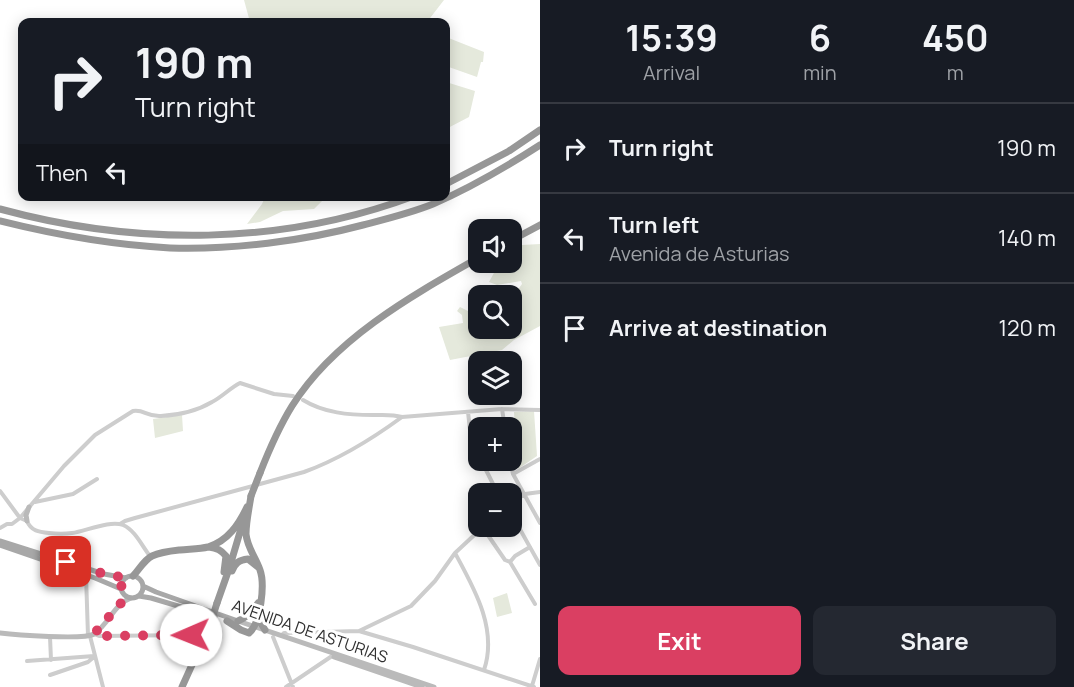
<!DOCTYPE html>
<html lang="en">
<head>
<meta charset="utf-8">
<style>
  :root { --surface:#171b24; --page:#242831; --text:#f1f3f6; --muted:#9ea1a6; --line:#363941; --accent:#da3f62 }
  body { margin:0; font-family:Manrope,sans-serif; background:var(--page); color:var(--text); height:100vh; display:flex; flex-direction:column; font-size:22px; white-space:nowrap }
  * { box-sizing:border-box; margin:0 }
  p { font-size:20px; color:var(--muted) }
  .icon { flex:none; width:33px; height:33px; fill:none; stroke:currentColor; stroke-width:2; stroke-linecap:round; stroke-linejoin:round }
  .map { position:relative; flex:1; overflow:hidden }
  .details { display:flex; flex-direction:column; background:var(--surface); width:534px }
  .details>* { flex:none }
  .banner { position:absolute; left:18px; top:18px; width:432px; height:183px; border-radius:12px; box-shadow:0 3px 15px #0003; background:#171b24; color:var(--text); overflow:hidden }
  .controls { position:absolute; left:468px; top:219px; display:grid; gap:12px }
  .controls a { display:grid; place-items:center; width:54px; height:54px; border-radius:12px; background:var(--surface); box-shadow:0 3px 15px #0003; font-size:30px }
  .pin { position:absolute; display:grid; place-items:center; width:51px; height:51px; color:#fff; margin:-26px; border-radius:12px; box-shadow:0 3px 9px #0006 }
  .me { position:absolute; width:66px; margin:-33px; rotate:269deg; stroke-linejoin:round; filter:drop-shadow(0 0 4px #0008) }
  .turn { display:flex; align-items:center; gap:21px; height:126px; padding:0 18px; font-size:27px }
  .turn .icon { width:78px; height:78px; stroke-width:2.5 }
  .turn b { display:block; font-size:42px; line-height:51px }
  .then { display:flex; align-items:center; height:57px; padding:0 18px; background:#0003; gap:12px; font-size:22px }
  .eta { display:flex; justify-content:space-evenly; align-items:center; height:102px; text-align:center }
  .eta b { font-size:36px; font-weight:700; line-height:42px }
  .cta { display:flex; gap:12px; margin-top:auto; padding:12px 18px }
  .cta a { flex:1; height:69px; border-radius:12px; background:var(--accent); color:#fff; font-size:24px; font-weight:700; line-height:69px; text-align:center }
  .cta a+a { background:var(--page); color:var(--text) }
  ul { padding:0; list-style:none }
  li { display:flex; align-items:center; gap:18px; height:90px; padding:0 18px; border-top:2px solid var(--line) }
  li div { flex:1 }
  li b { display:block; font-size:22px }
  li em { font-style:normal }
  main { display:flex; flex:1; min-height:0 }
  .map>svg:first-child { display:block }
</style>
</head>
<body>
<main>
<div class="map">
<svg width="540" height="687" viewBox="0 0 540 687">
  <rect width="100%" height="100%" fill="#fff"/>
  <path fill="#e5e9dc" d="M 244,0 L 444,0 L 427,22 L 250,22 Z
    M 446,37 L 484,52 L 483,62 L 481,62 L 477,77 L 446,66 Z
    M 446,82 L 475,91 L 469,117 L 446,129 Z
    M 265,197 L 265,196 L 326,197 L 314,209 L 283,211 L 260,222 L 247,224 L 262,204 Z
    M 540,244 L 540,326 L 514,340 L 502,350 L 450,360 L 439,327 L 463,323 L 462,315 L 457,311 L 460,307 L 470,312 L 478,322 L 478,328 L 496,329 L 509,332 L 508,329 L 512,328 L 512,296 L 505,295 L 507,292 L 517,291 L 522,284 L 521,281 L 497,285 L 489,282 L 495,271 L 487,264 L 490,263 L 512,262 L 512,250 L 522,245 Z
    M 534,411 L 537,456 L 518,469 L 514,412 Z
    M 182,415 L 183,431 L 155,438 L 153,419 Z
    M 507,593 L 512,613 L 497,617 L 493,598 Z"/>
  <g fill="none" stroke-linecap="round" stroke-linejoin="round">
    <path stroke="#cdcdcd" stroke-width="4" d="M 303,400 C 324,413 349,415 373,415 C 383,415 392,414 402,417 L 502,409 L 540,410
      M 502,409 L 505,428
      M 468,412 L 471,439 L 478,455
      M 481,460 L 498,494
      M 510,460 L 513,474 L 540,523
      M 513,474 L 540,459
      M 0,491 L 20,518 L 27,521 C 31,531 39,532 49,533 C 57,534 65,534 72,533 C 86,531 110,520 123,525 C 135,530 142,546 150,556
      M 35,502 L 73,494 L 97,479
      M 512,502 L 525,494 L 540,492
      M 512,515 L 540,565
      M 120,524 L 125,521 L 135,518 L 304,472 C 340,459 372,439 402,417
      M 0,528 L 7,524 L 12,524 L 20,518 L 64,466 L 95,435 L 133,411 C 144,409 147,417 161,416 C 178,415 197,411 212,402 C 222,397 230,388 240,383 L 274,394 L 293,396
      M 483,528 L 505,560 L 510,562 L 535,604
      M 455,553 C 474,588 498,629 484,670
      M 510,562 L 515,556 L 530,547
      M 86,575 L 88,636
      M 359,631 L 413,647 L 534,687
      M 94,634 L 99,636 L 191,635
      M 282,635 L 284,633 L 359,631 L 411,606 L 435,581 L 455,553 L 484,526
      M 90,636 L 103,687
      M 50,637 L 51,660
      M 273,637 L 293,687
      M 27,661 L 94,656
      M 50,675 L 88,662 L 94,657
      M 532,686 L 540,659
      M 286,687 L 332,656"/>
    <path stroke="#bababa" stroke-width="5" d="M 27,521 L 26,515 L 29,507
      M 238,621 L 434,687
      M 0,633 C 15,635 84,640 94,634 C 109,624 114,604 131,598
      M 334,657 L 422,687"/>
    <path stroke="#a8a8a8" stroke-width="5" d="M 0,541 L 104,574 L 126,578
      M 0,545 L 95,578 L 121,589
      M121 587a11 11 0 1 1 22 0a11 11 0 1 1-22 0Z
      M 143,586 L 156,592 L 238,621
      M 139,596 L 151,598 L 215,617"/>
    <path stroke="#979797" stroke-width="7" d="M 446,184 L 509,151 L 540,130
      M 0,209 C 136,246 281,246 414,196
      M 0,221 C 56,235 113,245 170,248 C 233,250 303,241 363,225 C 386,219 411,213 433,204 C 470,188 506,167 540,145
      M 512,240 L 540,225
      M 260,473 C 269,450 279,427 292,406 C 334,339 411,296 478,258
      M 209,547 C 217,548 221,550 226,556 L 224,572
      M 232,571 C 235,563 239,560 248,559 L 258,567
      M 133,576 C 139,570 144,560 152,556 C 161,552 171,551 180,550 C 189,549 200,549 208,547 C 228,541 239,524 247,507
      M 217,603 L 229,569 L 243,522
      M 258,618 L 265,630
      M 227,621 L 241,630 L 249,633 C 261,623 265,584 260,570 C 256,558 247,547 246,534 C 246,522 249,509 251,496
      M 238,621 C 247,617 253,611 258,603
      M 182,687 L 210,625"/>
    <path stroke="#979797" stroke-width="7" d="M 251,496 L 260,473
      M 210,625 L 217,603"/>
  </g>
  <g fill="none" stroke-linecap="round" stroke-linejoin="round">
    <path stroke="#da3f62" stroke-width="10" stroke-dasharray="0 18" d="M 66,562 L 104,574 L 126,578 L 121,584 L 123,594 L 121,603 L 94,634 L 99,636 L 191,635"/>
  </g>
  <g text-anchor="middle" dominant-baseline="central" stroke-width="6" stroke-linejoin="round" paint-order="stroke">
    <g font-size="16" fill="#303030" stroke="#fff">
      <text transform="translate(310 631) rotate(19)">AVENIDA DE ASTURIAS</text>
    </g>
  </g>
</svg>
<div class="controls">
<a><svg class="icon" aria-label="sound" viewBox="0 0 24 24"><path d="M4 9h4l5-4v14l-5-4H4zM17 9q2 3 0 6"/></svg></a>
<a><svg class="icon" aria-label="search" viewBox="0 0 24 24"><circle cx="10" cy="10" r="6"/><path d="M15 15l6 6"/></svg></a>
<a><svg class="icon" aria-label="layers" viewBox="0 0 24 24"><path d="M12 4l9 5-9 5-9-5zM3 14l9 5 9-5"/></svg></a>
<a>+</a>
<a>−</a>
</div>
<div class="pin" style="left:66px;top:562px;background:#d93025"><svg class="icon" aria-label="arrive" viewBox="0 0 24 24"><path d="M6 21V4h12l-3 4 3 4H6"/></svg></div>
<svg class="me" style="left:191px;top:635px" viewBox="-20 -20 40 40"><circle r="19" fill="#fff"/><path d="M0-13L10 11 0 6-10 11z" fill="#da3f62"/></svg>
<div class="banner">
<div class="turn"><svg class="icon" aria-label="right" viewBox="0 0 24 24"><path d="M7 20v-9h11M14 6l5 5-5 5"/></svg><div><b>190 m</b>Turn right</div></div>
<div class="then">Then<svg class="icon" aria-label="left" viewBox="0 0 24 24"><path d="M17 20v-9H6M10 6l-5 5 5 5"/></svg></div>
</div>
</div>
<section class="details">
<div class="eta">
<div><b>15:39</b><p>Arrival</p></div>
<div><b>6</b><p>min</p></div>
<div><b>450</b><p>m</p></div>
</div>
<ul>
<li><svg class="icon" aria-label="right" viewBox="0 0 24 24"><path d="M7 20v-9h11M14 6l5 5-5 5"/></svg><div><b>Turn right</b></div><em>190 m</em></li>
<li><svg class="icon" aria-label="left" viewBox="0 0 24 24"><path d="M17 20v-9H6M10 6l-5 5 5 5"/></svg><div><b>Turn left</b><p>Avenida de Asturias</p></div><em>140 m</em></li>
<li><svg class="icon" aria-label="arrive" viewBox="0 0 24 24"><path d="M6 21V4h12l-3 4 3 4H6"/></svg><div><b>Arrive at destination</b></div><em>120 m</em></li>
</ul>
<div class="cta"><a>Exit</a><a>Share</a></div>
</section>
</main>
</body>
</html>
